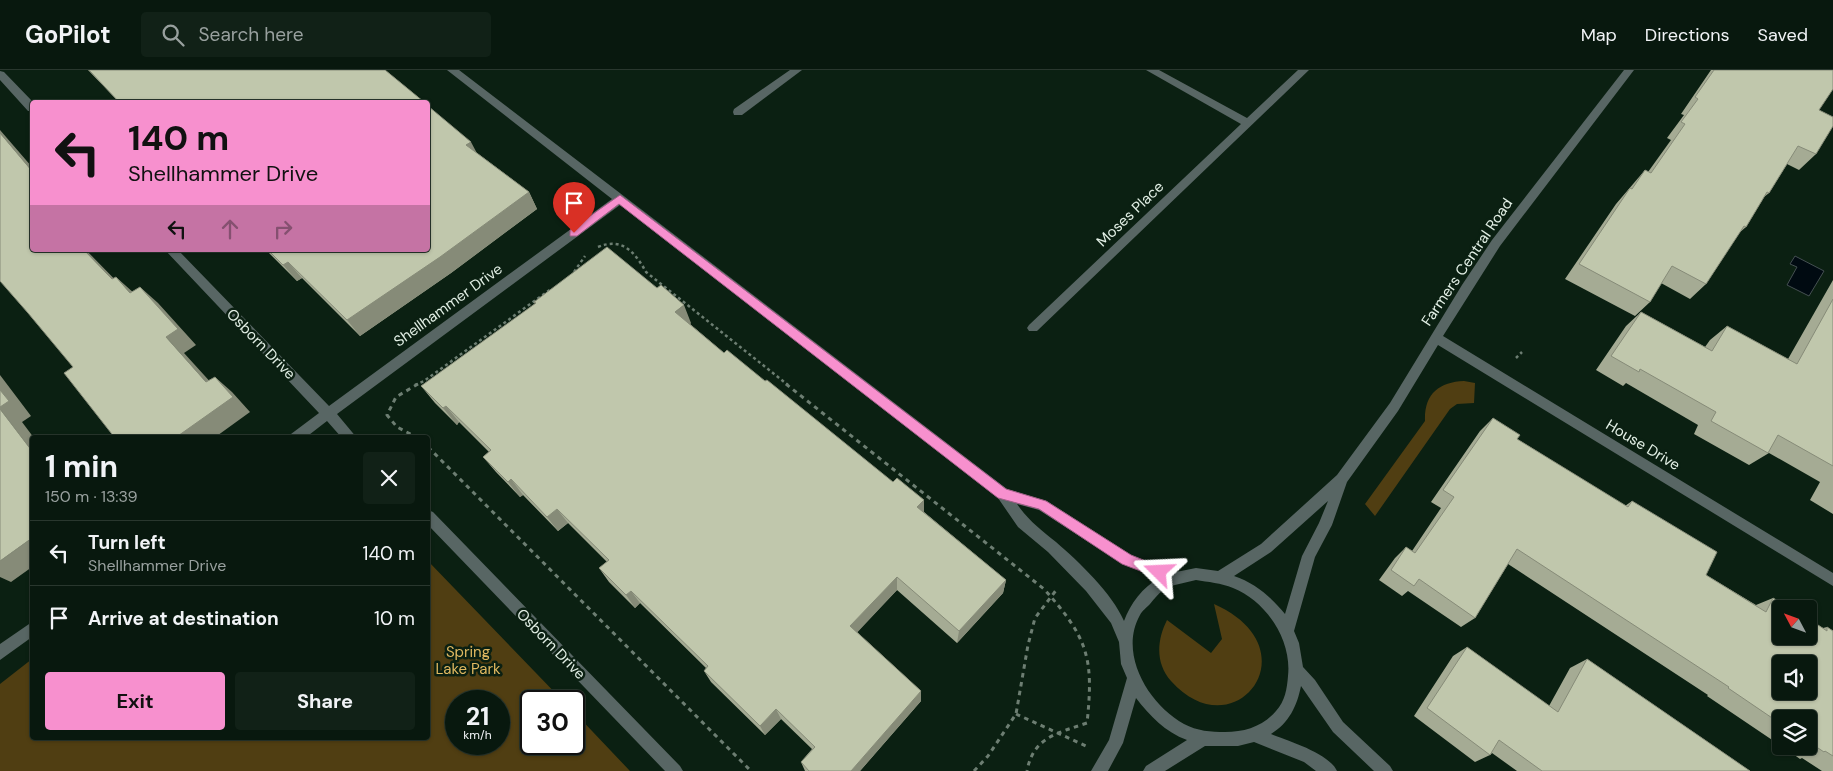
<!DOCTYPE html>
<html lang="en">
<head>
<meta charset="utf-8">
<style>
  :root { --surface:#08180e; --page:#112117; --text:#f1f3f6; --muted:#98a09e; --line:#29372e; --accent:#f790ce }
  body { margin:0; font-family:"DM Sans",sans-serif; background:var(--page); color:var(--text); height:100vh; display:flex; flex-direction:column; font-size:19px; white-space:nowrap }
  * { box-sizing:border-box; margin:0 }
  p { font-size:16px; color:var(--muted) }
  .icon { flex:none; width:28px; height:28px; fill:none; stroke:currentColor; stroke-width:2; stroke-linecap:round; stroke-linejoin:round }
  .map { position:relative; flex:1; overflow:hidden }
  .sheet { position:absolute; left:30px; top:365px; width:400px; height:305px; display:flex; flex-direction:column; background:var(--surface); border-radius:5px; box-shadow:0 1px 4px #0004,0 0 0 1px var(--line) }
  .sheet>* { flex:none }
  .hud { position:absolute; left:30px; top:30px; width:400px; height:152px; border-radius:5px; box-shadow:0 1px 4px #0004,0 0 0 1px var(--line); background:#f790ce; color:#111; overflow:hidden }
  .needle { width:32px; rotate:311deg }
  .tools { position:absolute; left:1772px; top:530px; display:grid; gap:10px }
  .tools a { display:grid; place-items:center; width:45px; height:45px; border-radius:5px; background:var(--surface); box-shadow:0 1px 4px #0004,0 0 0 1px var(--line); font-size:25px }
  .speed { position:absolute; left:445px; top:620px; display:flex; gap:10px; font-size:25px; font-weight:700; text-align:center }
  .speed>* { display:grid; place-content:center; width:65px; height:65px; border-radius:50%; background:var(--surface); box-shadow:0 1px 4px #0004,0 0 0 1px var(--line); line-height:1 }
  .speed small { font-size:12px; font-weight:400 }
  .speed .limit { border:2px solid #111; border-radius:8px; background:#fff; color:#111 }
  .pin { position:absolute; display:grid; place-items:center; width:42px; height:42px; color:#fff; margin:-51px -21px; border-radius:50% 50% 50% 0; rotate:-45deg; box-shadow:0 0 5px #0007 }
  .pin .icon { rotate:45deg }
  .me { position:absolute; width:55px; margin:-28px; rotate:291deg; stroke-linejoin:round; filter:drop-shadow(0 0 4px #0008) }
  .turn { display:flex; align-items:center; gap:18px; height:105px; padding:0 15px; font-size:22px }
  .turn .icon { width:65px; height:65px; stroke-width:2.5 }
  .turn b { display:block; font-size:35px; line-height:42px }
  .lanes { display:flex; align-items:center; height:48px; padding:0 15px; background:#0003; justify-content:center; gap:25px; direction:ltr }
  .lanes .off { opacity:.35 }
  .round { display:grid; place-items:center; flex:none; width:52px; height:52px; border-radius:5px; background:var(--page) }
  .head { display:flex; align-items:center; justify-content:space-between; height:85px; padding:0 15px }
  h1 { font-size:30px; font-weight:700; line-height:38px }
  .button { display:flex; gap:10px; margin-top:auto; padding:10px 15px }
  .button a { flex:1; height:58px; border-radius:5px; background:var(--accent); color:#111; font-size:20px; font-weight:700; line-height:58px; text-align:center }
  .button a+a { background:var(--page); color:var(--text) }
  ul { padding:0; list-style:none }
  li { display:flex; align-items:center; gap:15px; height:65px; padding:0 15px; border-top:1px solid var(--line) }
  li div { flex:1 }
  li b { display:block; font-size:19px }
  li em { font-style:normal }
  header { display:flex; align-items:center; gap:30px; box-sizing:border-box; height:70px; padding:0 25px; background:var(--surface); border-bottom:1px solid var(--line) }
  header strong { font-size:24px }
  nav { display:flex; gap:28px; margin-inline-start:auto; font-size:18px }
  .search { width:350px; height:45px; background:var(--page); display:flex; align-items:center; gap:12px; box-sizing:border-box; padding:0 18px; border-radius:5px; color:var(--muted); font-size:19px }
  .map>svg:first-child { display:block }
</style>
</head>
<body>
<header>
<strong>GoPilot</strong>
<div class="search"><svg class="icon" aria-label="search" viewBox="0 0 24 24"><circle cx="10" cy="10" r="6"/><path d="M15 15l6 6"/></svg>Search here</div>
<nav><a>Map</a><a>Directions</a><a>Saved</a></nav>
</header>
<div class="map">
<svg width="1833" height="701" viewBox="0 0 1833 701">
  <rect width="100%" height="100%" fill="#0b2012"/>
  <path fill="#503e12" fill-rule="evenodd" d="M 1464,311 L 1475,313 L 1474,333 L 1457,334 L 1450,339 L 1375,446 L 1365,434 L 1425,351 C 1424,324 1439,312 1464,311 Z
    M 428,491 L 563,631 L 531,631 L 531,674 L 574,674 L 574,642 L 630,701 L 0,701 L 0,614 L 32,589 L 32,668 L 428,668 ZM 499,631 L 499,674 L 456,674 L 456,631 Z
    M 1214,534 C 1315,579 1234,682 1171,611 C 1155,593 1157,570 1167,550 L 1211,583 L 1222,569 Z"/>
  <path fill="#000a11" stroke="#444f51" d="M 1795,186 L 1824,201 L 1809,226 L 1787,215 L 1797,197 L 1790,194 Z"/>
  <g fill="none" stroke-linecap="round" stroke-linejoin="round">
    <path stroke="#6d7e72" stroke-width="2.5" stroke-dasharray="3 3" stroke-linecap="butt" d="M 598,177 C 622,167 635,182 646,202 L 788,315
      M 574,202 L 585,186
      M 1516,288 L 1522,282
      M 415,315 L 424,311 L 551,219"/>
    <path stroke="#6d7e72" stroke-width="3" stroke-dasharray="4.5 4.5" stroke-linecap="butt" d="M 418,314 L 396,327 L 387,345 L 397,357 L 418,368
      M 786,314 L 1044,519 C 1088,568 1094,588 1087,653 C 1058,663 1033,667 1027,701
      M 428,377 L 751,701
      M 1016,644 L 1086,676
      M 974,701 L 988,686 L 1016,644 L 1028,575 L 1035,548 L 1057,519"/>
    <path fill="#586664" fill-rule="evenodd" d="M 447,0 L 459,0 L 1007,419 L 1047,431 L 1131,485 L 1176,502 L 1196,498 L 1218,501 L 1261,474 L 1337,405 L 1390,333 L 1462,215 L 1492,170 L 1624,0 L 1634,0 L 1500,176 L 1443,266 L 1833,503 L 1833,516 L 1438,275 L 1398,341 L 1347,412 L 1332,455 L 1315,487 L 1294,561 L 1299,573 L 1303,597 L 1315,610 L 1343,652 L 1390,696 L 1393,701 L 1374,701 L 1333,662 L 1301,616 C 1297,636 1289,653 1271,664 C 1288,671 1329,683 1337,701 L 1316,701 L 1304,692 L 1254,672 L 1238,676 L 1205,676 L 1165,701 L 1143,701 L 1146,696 L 1187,670 C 1165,662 1150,646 1136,628 L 1123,673 L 1108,701 L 1091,701 L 1109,670 L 1127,608 L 1121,594 L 1119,572 L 1111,553 L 1086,521 L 1048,482 L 1018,457 L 998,428 L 620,135 L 337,344 L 357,368 L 342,368 L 327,351 L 305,368 L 289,368 L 291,364 L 319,343 L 165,180 L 178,180 L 329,336 L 612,129 ZM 1328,431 L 1319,453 L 1302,486 L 1285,544 C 1271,527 1255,513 1234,506 L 1271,482 ZM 1017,434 L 1039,440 L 1121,493 L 1159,508 C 1143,517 1130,534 1124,551 C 1112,523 1079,492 1056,472 C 1041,460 1028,450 1017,434 ZM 1196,510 C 1208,512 1221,513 1233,518 C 1266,531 1292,570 1288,606 C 1287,619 1285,631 1276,641 C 1263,656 1245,662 1225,662 C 1211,662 1197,661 1184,654 C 1149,635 1118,584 1140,545 C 1142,541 1147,537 1150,534 C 1154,529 1158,524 1163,520 C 1173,514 1185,513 1196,510 Z
      M 790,0 L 802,0 L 742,45 L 734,45 L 733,42 L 734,39 Z
      M 1146,0 L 1159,0 L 1247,48 L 1298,0 L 1309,0 L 1037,261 L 1029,261 L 1027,258 L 1029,255 L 1241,54 Z
      M 0,1 L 4,2 L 33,32 L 32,41 L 28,41 L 0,10 Z
      M 428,440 L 433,442 L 680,696 L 683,701 L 665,701 L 428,455 Z
      M 32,552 L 32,567 L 0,590 L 0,574 Z"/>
  </g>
  <path fill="#a5ab94" d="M 88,0 L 385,0 L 424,32 L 119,32 Z
    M 1711,0 L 1833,0 L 1819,40 L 1816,84 L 1799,100 L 1787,94 L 1769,123 L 1764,127 L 1746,157 L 1739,163 L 1706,214 L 1690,229 L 1661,213 L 1650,232 L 1635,246 L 1565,209 L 1616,134 L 1645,100 L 1648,102 L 1671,70 L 1667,68 L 1684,45 L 1681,44 Z
    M 477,83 L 529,122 L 537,139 L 451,203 L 360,266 L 302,208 L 297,211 L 266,180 L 428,180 Z
    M 1833,210 L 1833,444 L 1810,430 L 1820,412 L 1769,383 L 1749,395 L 1694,364 L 1698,355 L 1626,313 L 1623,316 L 1596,300 L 1626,256 L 1641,242 L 1705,277 L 1710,270 L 1727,256 L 1788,289 Z
    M 534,232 L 691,253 L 690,254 L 724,283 L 924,442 L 1006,510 L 1003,523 L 957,573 L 897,520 L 857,562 L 921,621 L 921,631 L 860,701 L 805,701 L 801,692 L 812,679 L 781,649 L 765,665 L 711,612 L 704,601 L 706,598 L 640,533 L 635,538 L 609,512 L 599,498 L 607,492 L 568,453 L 558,461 L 523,425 L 520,427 L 496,402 L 483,387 L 489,382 L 459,352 L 457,355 L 435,333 L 421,316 L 535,234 Z
    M 1493,348 L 1517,369 L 1625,436 L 1632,431 L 1706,505 L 1756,535 L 1773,528 L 1823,558 L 1827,557 L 1833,561 L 1833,701 L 1822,701 L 1802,688 L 1800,689 L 1782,676 L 1809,676 L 1809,649 L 1781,649 L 1781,676 L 1707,626 L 1708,625 L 1508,494 L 1475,548 L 1461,557 L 1408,521 L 1402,526 L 1379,510 L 1395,488 L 1406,477 L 1412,481 L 1441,438 L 1431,432 L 1480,361 Z
    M 1467,577 L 1549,636 L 1570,598 L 1587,589 L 1750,701 L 1517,701 L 1492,683 L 1490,685 L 1475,692 L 1414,646 L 1453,586 Z"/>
  <path fill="#868b78" d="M 0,60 L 32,97 L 32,101 L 0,63 Z
    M 471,72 L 480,89 L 466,75 Z
    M 529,122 L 537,139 L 451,203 L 360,266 L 347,250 Z
    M 84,180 L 86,180 L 131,226 L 112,209 Z
    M 288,192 L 302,208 L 297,211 L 283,195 Z
    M 116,207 L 135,224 L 130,223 Z
    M 140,217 L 158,233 L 196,275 L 184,283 L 224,327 L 206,312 L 166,267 Z
    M 684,235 L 691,253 L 682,260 L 675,242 Z
    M 0,305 L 31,346 L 22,352 L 34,368 L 32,368 L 32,381 L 0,339 Z
    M 215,307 L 232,322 L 250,342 L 214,368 L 175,368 Z
    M 446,336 L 459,352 L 457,355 L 443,338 Z
    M 511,409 L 523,425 L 520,427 L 508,412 Z
    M 924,430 L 924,445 L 917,437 Z
    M 557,439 L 568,453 L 558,461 L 547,447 Z
    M 32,468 L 32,497 L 11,512 L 0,507 L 0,491 Z
    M 897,507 L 897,520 L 852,568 L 850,556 Z
    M 1006,510 L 1003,523 L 957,573 L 959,561 Z
    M 631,521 L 640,533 L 635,538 L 626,525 Z
    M 921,621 L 921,631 L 860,701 L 851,701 Z
    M 776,639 L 781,649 L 765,665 L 760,656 Z"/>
  <path fill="#c0c7ac" stroke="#868b78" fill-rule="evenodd" d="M 89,0 L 385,0 L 424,32 L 119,32 Z
    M 1714,0 L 1833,0 L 1833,19 L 1819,40 L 1833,47 L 1833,56 L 1816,84 L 1798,76 L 1769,123 L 1767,122 L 1746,157 L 1744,156 L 1706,214 L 1672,196 L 1650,232 L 1579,194 L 1630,118 L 1632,119 L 1645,100 L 1651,103 L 1685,54 L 1681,52 L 1698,29 L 1695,27 Z
    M 428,36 L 471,72 L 466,75 L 529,122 L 440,187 L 347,250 L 288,192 L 283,195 L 268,180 L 428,180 Z
    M 0,63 L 32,101 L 32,180 L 84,180 L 112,209 L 116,207 L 130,223 L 140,217 L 178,259 L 166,267 L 206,312 L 215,307 L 233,327 L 175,368 L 115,368 L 64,303 L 73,297 L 28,243 L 0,211 Z
    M 607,177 L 657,218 L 661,215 L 684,235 L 675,242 L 724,283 L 727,280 L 765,311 L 767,310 L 893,412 L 897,408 L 924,430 L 917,437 L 1006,510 L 959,561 L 897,507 L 850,556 L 921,621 L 851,701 L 809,701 L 801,692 L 815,677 L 776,639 L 760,656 L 704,601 L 708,596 L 631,521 L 626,525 L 599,498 L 609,490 L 557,439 L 547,447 L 511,409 L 508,412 L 483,387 L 491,380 L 446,336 L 443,338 L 421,316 L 536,233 L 534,232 Z
    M 1833,229 L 1833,396 L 1778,365 L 1768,383 L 1711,351 L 1716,342 L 1640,299 L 1639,302 L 1611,286 L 1641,242 L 1712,281 L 1727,256 L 1797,294 Z
    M 0,320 L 9,331 L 0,337 Z
    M 0,339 L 32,381 L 32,468 L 0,491 Z
    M 1493,348 L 1520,365 L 1517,369 L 1628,437 L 1632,431 L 1717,482 L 1706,505 L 1766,542 L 1773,528 L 1792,539 L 1781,539 L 1781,566 L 1809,566 L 1809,549 L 1827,561 L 1827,557 L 1833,561 L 1833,686 L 1825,681 L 1824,682 L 1809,672 L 1809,649 L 1781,649 L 1781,654 L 1728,618 L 1729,617 L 1517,479 L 1475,548 L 1419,509 L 1414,516 L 1391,500 L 1406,477 L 1415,483 L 1454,427 L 1443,420 ZM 1781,594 L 1809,594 L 1809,621 L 1781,621 Z
    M 1467,577 L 1558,642 L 1587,589 L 1750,701 L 1542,701 L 1499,670 L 1490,685 L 1427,638 Z"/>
  <path fill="#f790ce" stroke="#a15e86" d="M 620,125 L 1006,419 L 1046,431 L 1131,485 L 1163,498 L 1165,502 L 1163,506 L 1159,508 L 1122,494 L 1039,439 L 998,428 L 619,134 L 577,166 L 570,166 L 570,160 Z"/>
  <g text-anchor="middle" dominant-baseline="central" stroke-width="5" stroke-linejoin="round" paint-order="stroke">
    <g font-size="15" fill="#e2efe5" stroke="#0b2012">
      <text transform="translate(1130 144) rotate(-44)">Moses Place</text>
      <text transform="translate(1467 192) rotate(-56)">Farmers Central Road</text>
      <text transform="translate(448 235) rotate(-36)">Shellhammer Drive</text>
      <text transform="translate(261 274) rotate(46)">Osborn Drive</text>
      <text transform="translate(1643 375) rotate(31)">House Drive</text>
      <text transform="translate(551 574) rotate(46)">Osborn Drive</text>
    </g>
    <g font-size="15" fill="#e1b961" stroke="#0b2012">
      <text x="468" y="582">Spring<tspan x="468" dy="17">Lake Park</tspan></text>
    </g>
  </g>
</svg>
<div class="tools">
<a><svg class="needle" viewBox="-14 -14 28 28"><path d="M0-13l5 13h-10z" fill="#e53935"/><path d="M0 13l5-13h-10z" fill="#98a09e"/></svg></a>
<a><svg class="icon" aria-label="sound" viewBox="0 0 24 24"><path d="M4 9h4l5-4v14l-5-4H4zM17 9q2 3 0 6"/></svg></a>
<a><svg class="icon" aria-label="layers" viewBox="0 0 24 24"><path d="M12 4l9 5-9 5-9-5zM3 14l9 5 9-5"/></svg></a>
</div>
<div class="speed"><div>21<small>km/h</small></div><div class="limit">30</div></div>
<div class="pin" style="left:574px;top:163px;background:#d93025"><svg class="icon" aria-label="arrive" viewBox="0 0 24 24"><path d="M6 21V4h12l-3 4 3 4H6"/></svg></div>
<svg class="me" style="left:1159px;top:502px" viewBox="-20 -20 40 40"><path d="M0-17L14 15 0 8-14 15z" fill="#f790ce" stroke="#fff" stroke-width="4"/></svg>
<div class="hud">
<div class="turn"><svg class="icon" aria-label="left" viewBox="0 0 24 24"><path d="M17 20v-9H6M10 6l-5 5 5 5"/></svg><div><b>140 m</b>Shellhammer Drive</div></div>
<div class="lanes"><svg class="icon" aria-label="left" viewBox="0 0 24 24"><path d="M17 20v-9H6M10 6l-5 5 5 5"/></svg><svg class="icon off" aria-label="ahead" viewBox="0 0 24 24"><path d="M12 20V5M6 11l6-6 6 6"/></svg><svg class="icon off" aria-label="right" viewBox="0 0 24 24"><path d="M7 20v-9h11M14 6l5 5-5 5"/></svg></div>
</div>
<section class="sheet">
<div class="head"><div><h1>1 min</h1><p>150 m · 13:39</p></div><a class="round"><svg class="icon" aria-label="close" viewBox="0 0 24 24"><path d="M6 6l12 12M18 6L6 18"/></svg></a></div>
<ul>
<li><svg class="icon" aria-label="left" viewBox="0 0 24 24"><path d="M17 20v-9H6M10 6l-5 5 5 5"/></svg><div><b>Turn left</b><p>Shellhammer Drive</p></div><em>140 m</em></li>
<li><svg class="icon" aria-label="arrive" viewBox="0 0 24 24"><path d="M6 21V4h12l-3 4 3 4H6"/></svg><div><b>Arrive at destination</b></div><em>10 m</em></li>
</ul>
<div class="button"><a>Exit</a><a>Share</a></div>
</section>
</div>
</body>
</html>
